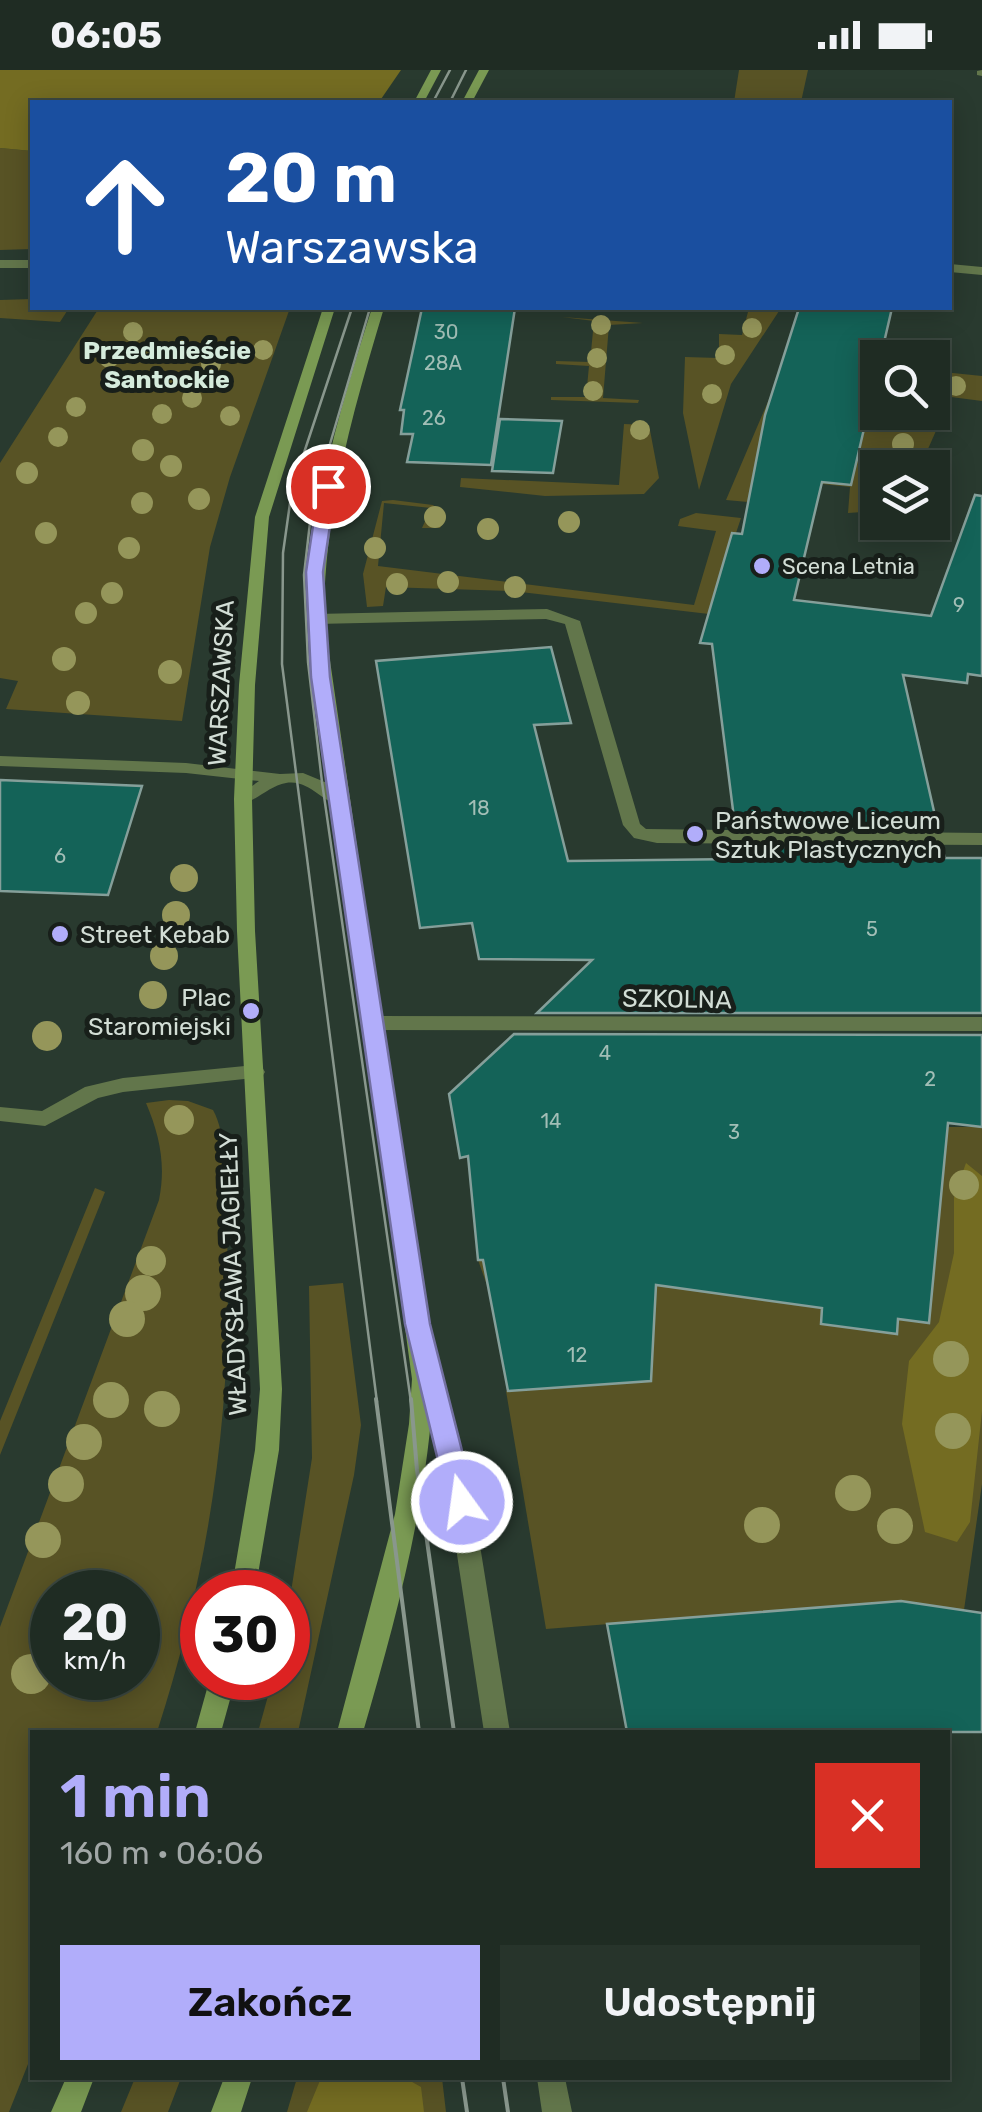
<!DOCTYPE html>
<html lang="pl">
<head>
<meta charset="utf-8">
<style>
  :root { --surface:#1f2c23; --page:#27342b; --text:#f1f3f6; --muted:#a1a7a6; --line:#3c4841; --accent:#b1adfa }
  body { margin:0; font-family:Rubik,sans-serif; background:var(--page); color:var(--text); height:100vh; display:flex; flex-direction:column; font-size:38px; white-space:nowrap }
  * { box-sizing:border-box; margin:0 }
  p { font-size:32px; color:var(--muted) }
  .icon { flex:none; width:55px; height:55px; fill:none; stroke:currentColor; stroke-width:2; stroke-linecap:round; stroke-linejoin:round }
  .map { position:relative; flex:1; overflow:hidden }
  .details { position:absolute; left:30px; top:1660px; width:920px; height:350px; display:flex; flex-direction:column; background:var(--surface); border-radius:0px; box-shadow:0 5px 25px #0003,0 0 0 2px var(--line) }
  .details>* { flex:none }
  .top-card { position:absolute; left:30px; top:30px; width:922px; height:210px; border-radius:0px; box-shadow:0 5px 25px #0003,0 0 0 2px var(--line); background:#1a4fa0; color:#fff; overflow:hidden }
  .fabs { position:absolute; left:860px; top:270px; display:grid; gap:20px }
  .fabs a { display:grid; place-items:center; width:90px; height:90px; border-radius:0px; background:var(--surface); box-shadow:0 5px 25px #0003,0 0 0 2px var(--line); font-size:50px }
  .speed { position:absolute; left:30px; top:1500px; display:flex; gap:20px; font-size:50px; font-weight:700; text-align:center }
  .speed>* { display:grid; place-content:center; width:130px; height:130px; border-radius:50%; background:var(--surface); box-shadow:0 5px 25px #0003,0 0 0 2px var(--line); line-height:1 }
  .speed small { font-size:25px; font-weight:400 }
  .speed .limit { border:15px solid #d22; background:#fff; color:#111 }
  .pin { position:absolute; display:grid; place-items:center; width:85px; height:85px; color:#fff; margin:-42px; border:5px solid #fff; border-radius:50%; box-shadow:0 2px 10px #0007 }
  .me { position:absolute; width:110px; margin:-55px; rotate:346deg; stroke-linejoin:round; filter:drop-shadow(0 0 8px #0008) }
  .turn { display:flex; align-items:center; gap:35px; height:210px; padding:0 30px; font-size:45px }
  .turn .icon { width:130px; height:130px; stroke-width:2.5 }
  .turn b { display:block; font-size:70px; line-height:85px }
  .round { display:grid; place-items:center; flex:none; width:105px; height:105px; border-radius:0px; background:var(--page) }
  .headline { display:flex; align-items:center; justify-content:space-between; height:170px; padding:0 30px }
  h1 { font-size:60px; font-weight:600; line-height:75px; color:var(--accent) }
  .action { display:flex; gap:20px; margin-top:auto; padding:20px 30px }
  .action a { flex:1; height:115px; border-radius:0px; background:var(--accent); color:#111; font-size:40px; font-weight:600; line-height:115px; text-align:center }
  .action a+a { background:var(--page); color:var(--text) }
  .status { display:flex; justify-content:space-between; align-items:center; height:70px; padding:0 50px; background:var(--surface); direction:ltr }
  .status svg { height:28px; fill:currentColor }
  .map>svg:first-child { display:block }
</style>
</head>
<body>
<div class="status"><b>06:05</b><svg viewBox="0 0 49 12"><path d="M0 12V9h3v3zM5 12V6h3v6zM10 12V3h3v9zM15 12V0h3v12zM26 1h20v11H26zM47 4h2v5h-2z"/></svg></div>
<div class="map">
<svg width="982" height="2042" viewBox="0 0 982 2042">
  <rect width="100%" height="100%" fill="#293a2f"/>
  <path fill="#585325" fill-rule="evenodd" d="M 739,0 L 808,0 L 801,32 L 734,32 Z
    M 0,78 L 32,81 L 32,179 L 0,180 Z
    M 32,229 L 32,238 L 69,238 L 60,252 L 0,248 L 0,230 Z
    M 99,238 L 290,238 L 230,407 L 210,477 L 182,651 L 6,639 L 18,611 L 0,608 L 0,393 Z
    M 749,238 L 781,238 L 731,314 L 699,420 L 683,343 L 685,287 L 719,288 L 719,264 L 742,265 Z
    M 562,247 L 643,253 L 609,255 L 603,328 L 639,330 L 638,333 L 551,330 L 551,327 L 586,327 L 589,296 L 556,294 L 556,291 L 590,292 L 594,251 Z
    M 812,275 L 911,287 L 878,288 L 878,342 L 932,342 L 933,301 L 982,306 L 982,331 L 951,327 L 920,397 L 878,398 L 877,441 L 848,443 L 850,417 L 759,407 L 748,432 L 726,430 L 775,315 L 792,382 L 857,389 L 873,319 Z
    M 624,354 L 649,355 L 659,408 L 644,424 L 545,426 L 460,417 L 461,408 L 619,415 Z
    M 393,430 L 433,435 L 446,446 L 440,458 L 422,458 L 431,438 L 384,433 L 378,496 L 694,535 L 716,461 L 678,456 L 680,449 L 696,443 L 741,448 L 736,463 L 731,463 L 709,544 L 512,521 L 386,517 L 383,536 L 367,537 L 363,504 L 382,431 Z
    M 169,1030 L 188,1031 L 213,1040 C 227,1065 223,1102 225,1130 C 237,1312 213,1490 157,1662 L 32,1662 L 32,1984 L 9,2042 L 0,2042 L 0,1557 L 159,1130 C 166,1095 160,1066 146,1033 ZM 52,1522 L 138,1522 L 138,1608 L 52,1608 Z
    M 944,1057 L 982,1057 L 982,1414 L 964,1540 L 901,1531 L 546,1559 L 506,1321 L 651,1307 L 653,1264 L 600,1207 L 488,1218 L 478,1190 L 576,1179 L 822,1238 L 821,1254 L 897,1264 L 898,1249 L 929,1252 Z
    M 95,1118 L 105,1122 L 0,1385 L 0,1351 Z
    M 343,1213 L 361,1355 L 354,1405 L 298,1662 L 258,1662 L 273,1608 L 288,1608 L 288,1541 L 312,1388 L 309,1216 Z
    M 135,2008 L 181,2008 L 168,2042 L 121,2042 Z
    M 297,2008 L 442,2008 L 446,2042 L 287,2042 Z"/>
  <path fill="#746c22" d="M 0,0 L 401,0 L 379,32 L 32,32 L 32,81 L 0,78 Z
    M 966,1093 L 982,1106 L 982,1341 L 970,1452 L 957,1472 L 925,1462 L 902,1354 L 909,1291 L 939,1252 L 954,1183 L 954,1127 Z
    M 321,2008 L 405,2008 L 421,2017 L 424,2042 L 307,2042 Z"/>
  <path fill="#146358" stroke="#859f9a" stroke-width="2.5" d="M 422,238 L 515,238 L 491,395 L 407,392 L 413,364 L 401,364 L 404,340 L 400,340 Z
    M 799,238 L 892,238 L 851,415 L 822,412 L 794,530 L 931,546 L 975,425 L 982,426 L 982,606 L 968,604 L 967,613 L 903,605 L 938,759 L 735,756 L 712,574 L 700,573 L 732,463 L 742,464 L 765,345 Z
    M 500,349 L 562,351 L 553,403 L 492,401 Z
    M 551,577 L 571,653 L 534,655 L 568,791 L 739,789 L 738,777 L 942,778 L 945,788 L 982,788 L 982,943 L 537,943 L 592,890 L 479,889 L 472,853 L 420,858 L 376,591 Z
    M 0,710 L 142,716 L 108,825 L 0,821 Z
    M 514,964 L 982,965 L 982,1057 L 948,1053 L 929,1253 L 898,1249 L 897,1264 L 821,1254 L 822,1238 L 656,1215 L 651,1311 L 508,1321 L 483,1190 L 478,1190 L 468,1086 L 460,1088 L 449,1024 Z
    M 901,1531 L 982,1543 L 982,1662 L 627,1662 L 607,1554 Z"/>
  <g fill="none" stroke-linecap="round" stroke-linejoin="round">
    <path fill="#62764b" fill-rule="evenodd" d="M 982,0 L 982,6 L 977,5 L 977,1 Z
      M 547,539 L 580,551 L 640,754 L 646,759 L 982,763 L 982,775 L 657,773 L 634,768 L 623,755 L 565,554 L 546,549 L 316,554 L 308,549 L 316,544 Z
      M 0,686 L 186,693 L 280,704 L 303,703 L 332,715 L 347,730 L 344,734 C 323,737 312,709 286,713 C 270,716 258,729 243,734 L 234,729 L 259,711 L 186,703 L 0,696 Z
      M 255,995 L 262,997 L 265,1002 L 262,1007 L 123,1022 L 98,1028 L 45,1056 L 0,1051 L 0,1037 L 42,1041 L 85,1017 L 123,1008 Z"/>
    <path fill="#62764b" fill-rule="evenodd" d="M 0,190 L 32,190 L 32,198 L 0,198 Z
      M 950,194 L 982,197 L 982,205 L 950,202 Z
      M 372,946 L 982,947 L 982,961 L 372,960 L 362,953 Z
      M 428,1287 L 436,1290 L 439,1296 L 473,1432 L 510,1662 L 484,1662 L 449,1432 L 417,1296 L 420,1290 Z
      M 537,2008 L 565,2008 L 572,2042 L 542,2042 Z"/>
    <path fill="#7a9a53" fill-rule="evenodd" d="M 431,0 L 441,0 L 424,32 L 414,32 Z
      M 479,0 L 489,0 L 472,32 L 462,32 Z
      M 323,238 L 335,238 L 269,447 L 255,615 L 252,729 L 255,861 L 282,1319 L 279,1380 L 255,1522 L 231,1522 L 255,1380 L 260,1319 L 237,861 L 234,729 L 239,615 L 255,447 Z
      M 372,238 L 384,238 C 353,341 324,441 324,549 L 434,1309 C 428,1430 397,1546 363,1662 L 337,1662 L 395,1444 L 409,1354 L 412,1309 L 308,549 C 309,441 339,341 372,238 Z
      M 210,1608 L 236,1608 L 221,1662 L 195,1662 Z
      M 66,2008 L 94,2008 L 81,2042 L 51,2042 Z
      M 224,2008 L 252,2008 L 241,2042 L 211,2042 Z"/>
    <path stroke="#89978d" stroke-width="2.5" d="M 433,32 L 450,0
      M 450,32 L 466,0
      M 352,238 L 292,419 L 283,483 L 282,594 L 377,1332
      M 370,238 L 312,435 L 304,505 L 308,592 L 322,712 L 411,1332"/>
    <path stroke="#89978d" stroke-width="4" d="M 376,1329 L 419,1662
      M 411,1329 L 417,1400 L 454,1662
      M 462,2008 L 467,2042
      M 503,2008 L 508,2042"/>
  </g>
  <g fill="#95965a">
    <circle cx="601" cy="255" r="10"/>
    <circle cx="752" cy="258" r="10"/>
    <circle cx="133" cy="262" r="10"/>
    <circle cx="263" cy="280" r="10"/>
    <circle cx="725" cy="285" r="10"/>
    <circle cx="109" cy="288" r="10"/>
    <circle cx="597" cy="288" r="10"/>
    <circle cx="211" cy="294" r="10"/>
    <circle cx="956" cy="316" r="10"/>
    <circle cx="593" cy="321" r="10"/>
    <circle cx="712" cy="324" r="10"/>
    <circle cx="192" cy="328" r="10"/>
    <circle cx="76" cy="337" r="10"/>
    <circle cx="162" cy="344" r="10"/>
    <circle cx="230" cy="346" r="10"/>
    <circle cx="640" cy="360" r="10"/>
    <circle cx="58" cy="367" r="10"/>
    <circle cx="903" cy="374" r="11"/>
    <circle cx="143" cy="380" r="11"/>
    <circle cx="171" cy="396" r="11"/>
    <circle cx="27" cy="403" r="11"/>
    <circle cx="199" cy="429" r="11"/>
    <circle cx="142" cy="433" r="11"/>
    <circle cx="435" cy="447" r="11"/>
    <circle cx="569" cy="452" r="11"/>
    <circle cx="488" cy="459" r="11"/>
    <circle cx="46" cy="463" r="11"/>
    <circle cx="129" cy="478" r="11"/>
    <circle cx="375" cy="478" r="11"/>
    <circle cx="448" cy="512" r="11"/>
    <circle cx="397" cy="514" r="11"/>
    <circle cx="515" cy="517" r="11"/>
    <circle cx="112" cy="523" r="11"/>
    <circle cx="86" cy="543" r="11"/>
    <circle cx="64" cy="589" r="12"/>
    <circle cx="170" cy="602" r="12"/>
    <circle cx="78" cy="633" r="12"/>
    <circle cx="184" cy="808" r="14"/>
    <circle cx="176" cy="845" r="14"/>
    <circle cx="164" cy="886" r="14"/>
    <circle cx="153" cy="925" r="14"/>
    <circle cx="47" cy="966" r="15"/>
    <circle cx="179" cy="1050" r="15"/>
    <circle cx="964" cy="1115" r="15"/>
    <circle cx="151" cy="1191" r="15"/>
    <circle cx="143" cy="1223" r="18"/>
    <circle cx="127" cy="1249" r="18"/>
    <circle cx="951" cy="1289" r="18"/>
    <circle cx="111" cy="1330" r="18"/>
    <circle cx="162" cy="1339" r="18"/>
    <circle cx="953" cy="1361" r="18"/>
    <circle cx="84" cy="1372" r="18"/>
    <circle cx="66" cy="1414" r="18"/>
    <circle cx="853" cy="1423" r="18"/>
    <circle cx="762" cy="1455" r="18"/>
    <circle cx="895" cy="1456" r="18"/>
    <circle cx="43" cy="1470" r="18"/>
    <circle cx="31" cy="1604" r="20"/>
  </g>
  <path fill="#b1adfa" stroke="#7370a2" stroke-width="2.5" d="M 328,411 L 336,416 L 323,502 L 330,607 L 430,1254 L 475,1432 L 471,1439 L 462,1443 L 452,1439 L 448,1432 L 405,1254 L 311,607 L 306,502 L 319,416 Z"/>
  <g fill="#b1adfa" stroke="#181f1a" stroke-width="4">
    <circle cx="762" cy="496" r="10"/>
    <circle cx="695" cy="764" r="10"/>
    <circle cx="60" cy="864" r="10"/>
    <circle cx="251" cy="941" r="10"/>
  </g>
  <g text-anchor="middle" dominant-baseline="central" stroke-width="10" stroke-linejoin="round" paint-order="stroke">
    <g font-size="20" fill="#a2beb6">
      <text x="446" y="262">30</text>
      <text x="443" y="293">28A</text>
      <text x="434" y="348">26</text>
      <text x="959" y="535">9</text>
      <text x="479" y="738">18</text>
      <text x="60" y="786">6</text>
      <text x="872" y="859">5</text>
      <text x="605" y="983">4</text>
      <text x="930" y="1009">2</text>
      <text x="551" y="1051">14</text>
      <text x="734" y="1062">3</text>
      <text x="577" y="1285">12</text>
    </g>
    <g font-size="22" fill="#d2ddd5" stroke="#181f1a" text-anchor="start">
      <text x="782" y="496">Scena Letnia</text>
    </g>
    <g font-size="25" font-weight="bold" fill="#d5ebdc" stroke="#181f1a">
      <text x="167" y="280">Przedmieście<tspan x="167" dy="29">Santockie</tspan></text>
    </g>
    <g font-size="25" fill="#d2ddd5" stroke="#181f1a">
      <text transform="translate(221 613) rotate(-87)">WARSZAWSKA</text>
      <text transform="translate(677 929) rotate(1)">SZKOLNA</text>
      <text transform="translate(233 1204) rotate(-92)">WŁADYSŁAWA JAGIEŁŁY</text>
    </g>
    <g font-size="25" fill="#d2ddd5" stroke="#181f1a" text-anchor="start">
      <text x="715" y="750">Państwowe Liceum<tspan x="715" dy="29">Sztuk Plastycznych</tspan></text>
      <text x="80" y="864">Street Kebab</text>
      <text x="231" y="927" text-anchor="end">Plac<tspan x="231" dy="29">Staromiejski</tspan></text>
    </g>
  </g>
</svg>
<div class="fabs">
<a><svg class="icon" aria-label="search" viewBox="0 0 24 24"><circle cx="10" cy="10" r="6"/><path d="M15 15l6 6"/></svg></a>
<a><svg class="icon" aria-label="layers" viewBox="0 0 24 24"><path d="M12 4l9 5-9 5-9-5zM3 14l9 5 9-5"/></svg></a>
</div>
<div class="speed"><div>20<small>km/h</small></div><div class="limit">30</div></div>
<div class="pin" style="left:328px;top:416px;background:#d93025"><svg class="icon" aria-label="arrive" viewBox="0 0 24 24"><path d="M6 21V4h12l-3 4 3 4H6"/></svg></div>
<svg class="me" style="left:462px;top:1432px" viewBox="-20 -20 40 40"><circle r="17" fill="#b1adfa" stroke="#fff" stroke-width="3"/><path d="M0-11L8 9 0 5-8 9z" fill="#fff"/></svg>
<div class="top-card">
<div class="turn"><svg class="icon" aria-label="ahead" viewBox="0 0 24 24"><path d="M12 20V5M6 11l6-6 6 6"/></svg><div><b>20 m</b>Warszawska</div></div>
</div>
<section class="details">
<div class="headline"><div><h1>1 min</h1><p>160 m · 06:06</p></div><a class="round" style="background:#d93025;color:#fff"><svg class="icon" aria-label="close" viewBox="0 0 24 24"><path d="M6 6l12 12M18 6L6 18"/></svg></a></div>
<div class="action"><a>Zakończ</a><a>Udostępnij</a></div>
</section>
</div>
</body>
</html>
